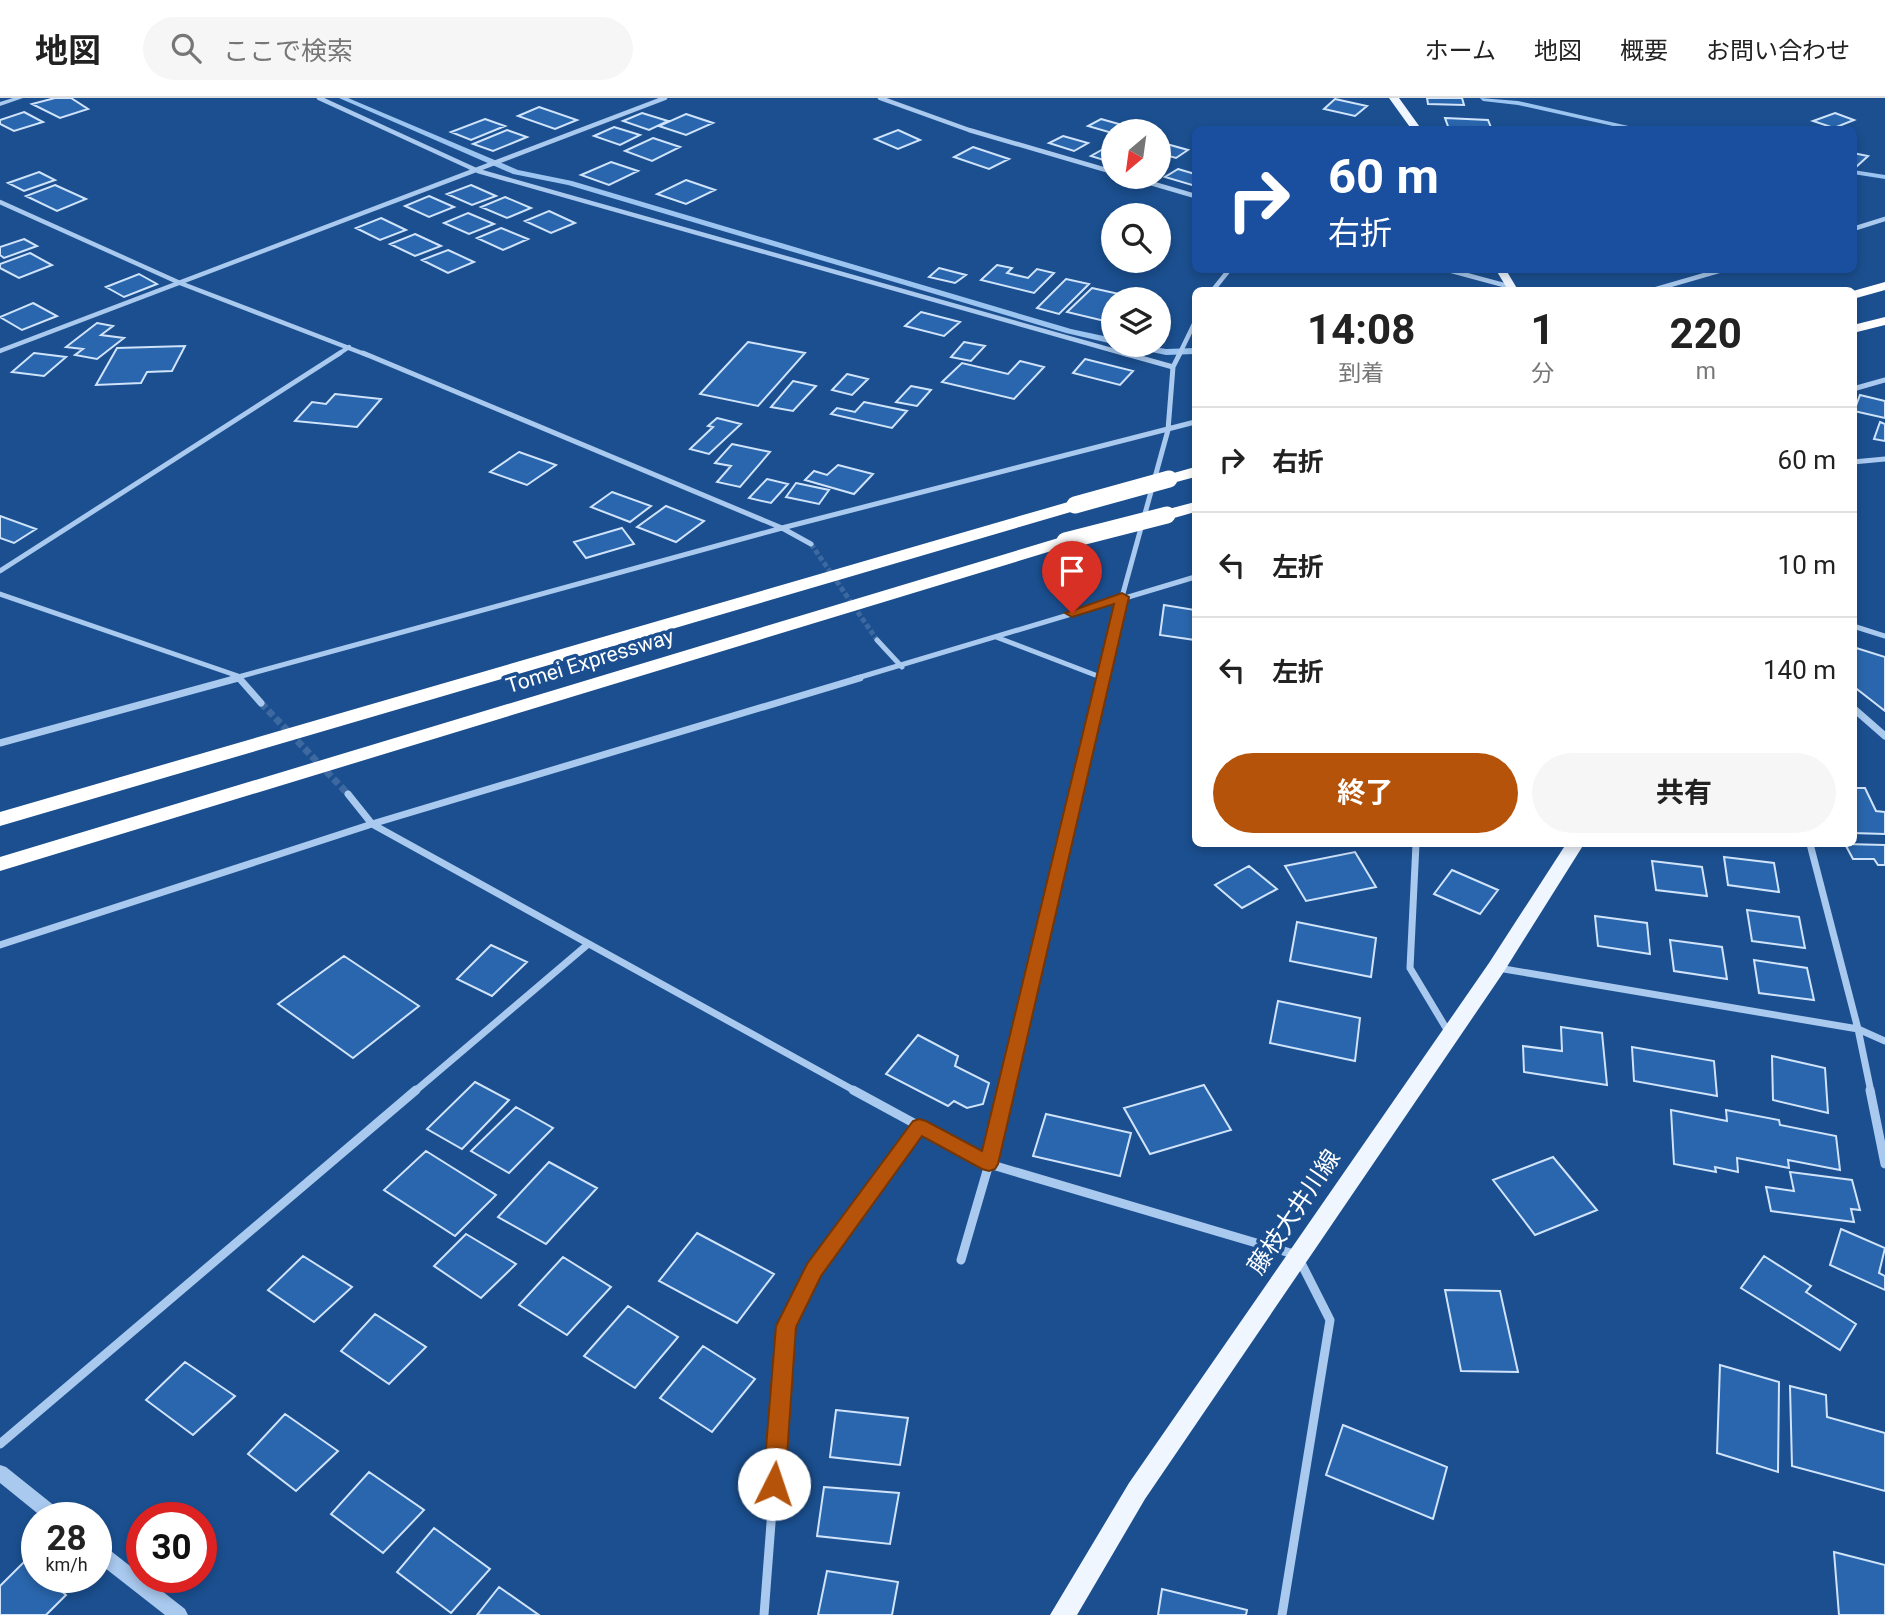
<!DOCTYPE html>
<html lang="ja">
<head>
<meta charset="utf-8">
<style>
  :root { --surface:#fff; --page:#f6f6f6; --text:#222; --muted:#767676; --line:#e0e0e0; --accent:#b45309 }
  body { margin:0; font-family:Roboto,"Noto Sans JP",sans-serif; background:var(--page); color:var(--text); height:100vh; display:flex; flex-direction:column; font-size:26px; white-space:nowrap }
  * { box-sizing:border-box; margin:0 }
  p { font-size:23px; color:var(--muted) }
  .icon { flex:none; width:38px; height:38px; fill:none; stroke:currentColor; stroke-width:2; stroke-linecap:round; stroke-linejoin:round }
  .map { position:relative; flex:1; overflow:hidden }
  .side { position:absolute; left:1192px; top:189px; width:665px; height:560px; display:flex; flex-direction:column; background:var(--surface); border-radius:10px; box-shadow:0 4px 10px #0003 }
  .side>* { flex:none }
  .top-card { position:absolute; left:1192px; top:28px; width:665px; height:147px; border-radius:10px; box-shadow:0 4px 10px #0003; background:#1a4fa0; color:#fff; overflow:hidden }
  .needle { width:46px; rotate:209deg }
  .tools { position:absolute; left:1101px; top:21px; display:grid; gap:14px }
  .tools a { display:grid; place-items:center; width:70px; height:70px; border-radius:50%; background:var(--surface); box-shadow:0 4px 10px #0003; font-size:35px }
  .speed { position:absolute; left:21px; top:1404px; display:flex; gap:14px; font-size:35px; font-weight:700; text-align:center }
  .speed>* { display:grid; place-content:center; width:91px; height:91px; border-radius:50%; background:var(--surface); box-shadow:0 4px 10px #0003; line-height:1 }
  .speed small { font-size:18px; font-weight:400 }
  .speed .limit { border:10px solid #d22; background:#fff; color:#111 }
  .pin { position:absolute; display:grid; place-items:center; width:60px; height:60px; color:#fff; margin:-72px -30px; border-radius:50% 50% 50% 0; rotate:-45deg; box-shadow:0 0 7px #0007 }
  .pin .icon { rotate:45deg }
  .me { position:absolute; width:77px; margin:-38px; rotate:4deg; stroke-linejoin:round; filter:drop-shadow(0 0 5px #0008) }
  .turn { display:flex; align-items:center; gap:24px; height:147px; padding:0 21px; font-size:32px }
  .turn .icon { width:91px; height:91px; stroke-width:2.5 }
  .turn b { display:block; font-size:49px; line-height:60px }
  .eta { display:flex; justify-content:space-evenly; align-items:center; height:119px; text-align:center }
  .eta b { font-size:42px; font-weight:700; line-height:49px }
  .button { display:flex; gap:14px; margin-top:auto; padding:14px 21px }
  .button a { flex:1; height:80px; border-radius:42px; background:var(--accent); color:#fff; font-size:28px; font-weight:700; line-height:80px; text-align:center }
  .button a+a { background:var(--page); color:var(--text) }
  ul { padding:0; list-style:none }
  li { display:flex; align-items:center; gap:21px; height:105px; padding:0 21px; border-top:2px solid var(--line) }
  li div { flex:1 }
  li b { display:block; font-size:26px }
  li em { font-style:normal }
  header { display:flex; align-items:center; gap:42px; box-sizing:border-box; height:98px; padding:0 35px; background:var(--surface); border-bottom:2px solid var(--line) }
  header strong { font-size:33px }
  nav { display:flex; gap:38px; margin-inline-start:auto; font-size:24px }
  .search { width:490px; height:63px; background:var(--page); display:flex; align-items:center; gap:18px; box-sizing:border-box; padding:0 24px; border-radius:38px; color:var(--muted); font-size:26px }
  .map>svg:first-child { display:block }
</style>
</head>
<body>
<header>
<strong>地図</strong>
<div class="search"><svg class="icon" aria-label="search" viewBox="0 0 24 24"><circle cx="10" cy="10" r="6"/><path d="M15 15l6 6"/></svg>ここで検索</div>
<nav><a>ホーム</a><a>地図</a><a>概要</a><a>お問い合わせ</a></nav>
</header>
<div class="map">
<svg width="1885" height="1517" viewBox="0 0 1885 1517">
  <rect width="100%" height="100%" fill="#1b4f8f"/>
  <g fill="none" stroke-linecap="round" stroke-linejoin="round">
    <path fill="#9cc4f0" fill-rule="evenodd" d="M 339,0 L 348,0 L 518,72 L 572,83 L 1071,231 L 1113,240 L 1113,246 L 1066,235 L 568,87 L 513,76 Z
      M 1480,0 L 1518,3 L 1646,32 L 1631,32 L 1518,7 L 1483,3 Z
      M 1853,72 L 1885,77 L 1885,81 L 1853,76 Z
      M 1127,247 L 1143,247 L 1166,251 L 1195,250 L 1195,256 L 1166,257 L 1128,249 Z"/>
  </g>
  <path fill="#2a66ad" stroke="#cfe3fa" stroke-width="2" d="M 55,0 L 71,0 L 88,11 L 60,20 L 32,6 Z
    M 1427,0 L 1462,0 L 1464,7 L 1428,6 Z
    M 1335,1 L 1367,8 L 1355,18 L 1324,11 Z
    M 539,9 L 577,22 L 555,31 L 518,18 Z
    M 24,14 L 43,24 L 14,33 L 0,26 L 0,22 Z
    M 642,15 L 668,23 L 649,32 L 623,23 Z
    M 1835,15 L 1854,22 L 1834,30 L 1813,23 Z
    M 686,16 L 713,25 L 686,37 L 659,28 Z
    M 1445,20 L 1488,22 L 1492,32 L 1449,31 Z
    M 485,21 L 505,28 L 471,42 L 451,34 Z
    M 1101,21 L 1126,28 L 1112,35 L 1088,28 Z
    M 614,29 L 640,37 L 620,47 L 594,38 Z
    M 507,32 L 527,39 L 493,53 L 473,46 Z
    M 898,32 L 920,42 L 898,51 L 875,41 Z
    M 1063,38 L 1088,45 L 1074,53 L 1049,45 Z
    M 653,40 L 680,49 L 652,63 L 625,53 Z
    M 1163,45 L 1188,52 L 1176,60 L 1158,55 L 1158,47 Z
    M 973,49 L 1009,61 L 989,71 L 954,59 Z
    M 1105,50 L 1113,53 L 1113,65 L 1091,58 Z
    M 1853,55 L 1868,58 L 1855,70 Z
    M 611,64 L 638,73 L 609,87 L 581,77 Z
    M 1178,71 L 1195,76 L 1195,85 L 1192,87 L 1165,79 Z
    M 39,74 L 55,82 L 24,93 L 8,85 Z
    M 686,82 L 715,92 L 686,106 L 657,96 Z
    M 55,87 L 86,101 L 57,113 L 26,98 Z
    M 471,87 L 496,98 L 472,107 L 447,96 Z
    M 429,98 L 454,109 L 429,119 L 405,108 Z
    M 505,99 L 531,110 L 507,120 L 481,109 Z
    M 549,113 L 575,125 L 551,135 L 525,123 Z
    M 468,115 L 494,126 L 469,136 L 444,125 Z
    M 381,120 L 406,132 L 380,142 L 356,130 Z
    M 501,130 L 528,141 L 503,152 L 477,140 Z
    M 415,136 L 441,148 L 415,158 L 390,146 Z
    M 24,141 L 37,148 L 4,160 L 0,157 L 0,149 Z
    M 448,152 L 474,164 L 448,175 L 422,162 Z
    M 30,155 L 52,167 L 19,180 L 0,170 L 0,166 Z
    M 997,167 L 1012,170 L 1007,175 L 1028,180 L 1037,171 L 1054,175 L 1034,195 L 981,182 Z
    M 939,170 L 966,177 L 955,185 L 929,179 Z
    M 139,176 L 157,186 L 124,199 L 106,189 Z
    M 1066,181 L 1089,186 L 1059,216 L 1037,210 Z
    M 1092,190 L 1137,200 L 1113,201 L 1113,225 L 1067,214 Z
    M 33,205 L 57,218 L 22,232 L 0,219 Z
    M 921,214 L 960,224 L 944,238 L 905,228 Z
    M 97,225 L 113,228 L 101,237 L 124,240 L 97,261 L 75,257 L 83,251 L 66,249 Z
    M 748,244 L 805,255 L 758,308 L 700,296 Z
    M 964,244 L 985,248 L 971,263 L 951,259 Z
    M 185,248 L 172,273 L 147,274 L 141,285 L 96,287 L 117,250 Z
    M 34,255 L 66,259 L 44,278 L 12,274 Z
    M 1085,261 L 1133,273 L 1120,287 L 1073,275 Z
    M 1020,263 L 1044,269 L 1014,301 L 942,284 L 962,265 L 1008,276 Z
    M 847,276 L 868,281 L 852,297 L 832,292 Z
    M 793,283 L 816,288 L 793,313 L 771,309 Z
    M 911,288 L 931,292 L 917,308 L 896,304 Z
    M 335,296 L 381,301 L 357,329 L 295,323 L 312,304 L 326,306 Z
    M 1860,297 L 1885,303 L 1885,320 L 1854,313 Z
    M 864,304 L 907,313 L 892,330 L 831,316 L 837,310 L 855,314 Z
    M 717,320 L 741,326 L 709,356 L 690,351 L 713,329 L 708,328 Z
    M 1880,324 L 1885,326 L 1885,343 L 1874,341 Z
    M 732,346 L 770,354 L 740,389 L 717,384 L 731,368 L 715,365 Z
    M 519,354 L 556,367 L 527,387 L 490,374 Z
    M 838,367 L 873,376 L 854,396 L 805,382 L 814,373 L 827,377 Z
    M 767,381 L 788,386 L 771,405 L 749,400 Z
    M 796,385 L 829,392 L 819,406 L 786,399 Z
    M 612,394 L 651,408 L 630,424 L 591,409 Z
    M 666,408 L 704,423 L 676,444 L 637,429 Z
    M 0,418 L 36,431 L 14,445 L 0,440 Z
    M 622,430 L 634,446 L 586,460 L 574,444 Z
    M 1164,507 L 1195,512 L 1195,542 L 1160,537 Z
    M 1853,549 L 1885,559 L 1885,613 L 1853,588 Z
    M 1853,690 L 1865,690 L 1876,713 L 1885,714 L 1885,736 L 1853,735 Z
    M 1845,746 L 1885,747 L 1885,767 L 1878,767 L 1874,761 L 1853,761 Z
    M 1355,754 L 1376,789 L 1306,803 L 1285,768 Z
    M 1724,759 L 1774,765 L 1779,794 L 1728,787 Z
    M 1652,763 L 1702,769 L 1707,798 L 1656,792 Z
    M 1249,768 L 1277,791 L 1242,810 L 1215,787 Z
    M 1452,772 L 1498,792 L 1480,816 L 1434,796 Z
    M 1747,812 L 1799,819 L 1805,850 L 1752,843 Z
    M 1595,818 L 1647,825 L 1650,856 L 1598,848 Z
    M 1297,824 L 1376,840 L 1371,879 L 1290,863 Z
    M 1670,842 L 1722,849 L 1727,881 L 1674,873 Z
    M 491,847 L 527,864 L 492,898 L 457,881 Z
    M 344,858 L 419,908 L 353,960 L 278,906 Z
    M 1754,862 L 1807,870 L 1814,902 L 1759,895 Z
    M 1278,903 L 1360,920 L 1355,963 L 1270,945 Z
    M 1561,929 L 1602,935 L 1607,987 L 1524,974 L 1523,948 L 1562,953 Z
    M 918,937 L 958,958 L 955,968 L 989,985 L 983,1006 L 967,1010 L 954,1003 L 948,1008 L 886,976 Z
    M 1632,949 L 1714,963 L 1717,998 L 1634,983 Z
    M 1772,958 L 1825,970 L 1828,1015 L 1773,1002 Z
    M 475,984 L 509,1002 L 462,1051 L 427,1031 Z
    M 1204,987 L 1231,1032 L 1150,1056 L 1124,1010 Z
    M 516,1009 L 553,1030 L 509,1075 L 471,1053 Z
    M 1671,1012 L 1727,1023 L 1726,1012 L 1779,1022 L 1780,1027 L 1836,1038 L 1840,1072 L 1788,1062 L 1789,1070 L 1737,1060 L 1738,1074 L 1715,1069 L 1716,1074 L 1674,1066 Z
    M 1046,1016 L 1131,1035 L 1120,1078 L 1033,1058 Z
    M 426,1053 L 496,1097 L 455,1138 L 384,1092 Z
    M 1553,1059 L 1597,1112 L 1535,1137 L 1493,1082 Z
    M 549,1064 L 597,1090 L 546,1146 L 498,1119 Z
    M 1790,1074 L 1852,1082 L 1860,1112 L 1851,1111 L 1854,1124 L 1771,1113 L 1766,1089 L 1794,1093 Z
    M 1841,1131 L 1885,1150 L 1879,1175 L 1885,1178 L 1885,1192 L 1830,1167 Z
    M 697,1135 L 774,1176 L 737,1225 L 659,1183 Z
    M 466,1136 L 516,1166 L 481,1200 L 434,1168 Z
    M 303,1158 L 352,1189 L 314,1224 L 268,1192 Z
    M 1764,1158 L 1811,1188 L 1806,1194 L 1856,1226 L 1840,1252 L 1741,1190 Z
    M 563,1159 L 611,1189 L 567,1237 L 519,1207 Z
    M 1445,1192 L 1500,1193 L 1518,1274 L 1461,1273 Z
    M 628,1208 L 678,1239 L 635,1290 L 584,1258 Z
    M 375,1216 L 426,1249 L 389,1286 L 341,1253 Z
    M 703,1248 L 755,1281 L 712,1334 L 660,1300 Z
    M 185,1264 L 235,1298 L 193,1337 L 146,1302 Z
    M 1720,1267 L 1779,1284 L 1778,1374 L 1717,1355 Z
    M 1790,1288 L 1826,1297 L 1827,1319 L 1885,1335 L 1885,1393 L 1792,1368 Z
    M 836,1312 L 908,1320 L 900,1367 L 830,1359 Z
    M 285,1316 L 338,1353 L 296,1393 L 248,1356 Z
    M 1343,1327 L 1447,1369 L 1433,1421 L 1326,1377 Z
    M 369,1374 L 424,1412 L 383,1455 L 331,1416 Z
    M 824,1389 L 899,1395 L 890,1446 L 817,1438 Z
    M 434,1430 L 490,1471 L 451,1515 L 397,1474 Z
    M 1834,1454 L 1885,1467 L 1885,1517 L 1839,1517 Z
    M 25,1463 L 37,1473 L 37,1479 L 44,1479 L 66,1497 L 46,1517 L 0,1517 L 0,1488 Z
    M 827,1473 L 898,1484 L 892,1517 L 818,1517 Z
    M 499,1489 L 539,1517 L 477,1517 Z
    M 1162,1491 L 1247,1512 L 1246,1517 L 1158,1517 Z"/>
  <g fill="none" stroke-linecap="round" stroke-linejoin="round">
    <path stroke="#3d69a0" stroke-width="5" stroke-dasharray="5 2.5" stroke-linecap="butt" d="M 811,446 L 877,542"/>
    <path stroke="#3d69a0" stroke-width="7" stroke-dasharray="7 3.5" stroke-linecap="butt" d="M 261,605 L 348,696"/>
    <path stroke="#a9c9ee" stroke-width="4.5" d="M 319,0 L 478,73 L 1129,257
      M 880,0 L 969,32 L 1113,74
      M 1130,79 L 1195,98
      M 0,104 L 180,185 L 367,257
      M 1853,131 L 1885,121
      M 1448,172 L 1511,189
      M 1213,192 L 1229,172
      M 1653,192 L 1722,172
      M 0,253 L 665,0
      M 337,257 L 349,249
      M 1179,257 L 1195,224"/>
    <path stroke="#a9c9ee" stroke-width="5" d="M 363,255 L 782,430 L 811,446
      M 1123,255 L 1173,269
      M 1853,291 L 1885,282
      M 1853,364 L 1885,361
      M 0,473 L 340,255
      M 0,496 L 238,578 L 241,581
      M 1853,528 L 1885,538
      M 996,539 L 1103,580
      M 877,542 L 902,569
      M 231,581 L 782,430 L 1195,324
      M 854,581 L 1195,479
      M 1103,581 L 1122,499 L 1168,332 L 1173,269 L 1180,255"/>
    <path stroke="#a9c9ee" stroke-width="7" d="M 239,580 L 261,605
      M 1853,610 L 1885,638
      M 0,645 L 238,580
      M 348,696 L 372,726 L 857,994
      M 1416,746 L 1410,870 L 1449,935
      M 1810,746 L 1858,931 L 1871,994
      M 0,847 L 372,726 L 860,580
      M 1498,870 L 1858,931 L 1885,943
      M 414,994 L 587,847
      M 1006,994 L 1103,580"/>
    <path stroke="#a9c9ee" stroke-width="9" d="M 853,992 L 989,1066 L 1297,1157 L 1330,1222 L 1282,1517
      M 1870,992 L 1885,1066
      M 961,1162 L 989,1066 L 1006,992
      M 0,1346 L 416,992
      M 764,1517 L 786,1228 L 814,1172 L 919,1028"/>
    <path fill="#a9c9ee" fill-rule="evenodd" d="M 13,0 L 23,0 L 0,8 L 0,4 Z
      M 0,1367 L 6,1369 L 61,1413 L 63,1419 L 42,1419 L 0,1385 Z
      M 96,1444 L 102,1446 L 185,1511 L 188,1517 L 165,1517 L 96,1463 Z"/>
    <path fill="#f0f6ff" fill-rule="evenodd" d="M 1389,0 L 1399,0 L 1422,32 L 1412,32 Z
      M 1496,172 L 1506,172 L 1518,192 L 1508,192 Z
      M 1566,746 L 1584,746 L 1503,875 L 1145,1401 L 1077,1517 L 1050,1517 L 1129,1385 L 1489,865 Z"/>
    <path fill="#fff" fill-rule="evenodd" d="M 1885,184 L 1885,192 L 1853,201 L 1853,193 Z
      M 1885,219 L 1885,227 L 1853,235 L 1853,227 Z
      M 1195,369 L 1195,379 L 1169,386 L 1161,381 L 1163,378 Z
      M 1075,402 L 1081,403 L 1083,407 L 1081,411 L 0,728 L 0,714 Z
      M 1195,404 L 1195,414 L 1167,422 L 1159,417 L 1161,413 Z
      M 1065,438 L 1071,439 L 1074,443 L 1071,447 L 0,773 L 0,759 Z"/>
    <path stroke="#fff" stroke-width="17" d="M 1075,407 L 1169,381
      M 1065,443 L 1167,417"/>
  </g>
  <path fill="#b45309" stroke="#753606" stroke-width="2" d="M 1122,495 L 1129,499 L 998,1066 L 995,1071 L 989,1073 L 982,1071 L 922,1038 L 821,1178 L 796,1229 L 785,1386 L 782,1393 L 774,1396 L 766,1393 L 763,1386 L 776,1228 L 807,1166 L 913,1023 L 919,1021 L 926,1023 L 982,1053 L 1114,506 L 1072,519 L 1065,515 Z"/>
  <g text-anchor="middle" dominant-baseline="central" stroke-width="7" stroke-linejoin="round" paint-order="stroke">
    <g font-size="21" fill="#fff" stroke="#1b4f8f">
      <text transform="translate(590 563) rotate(-17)">Tomei Expressway</text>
    </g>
    <g font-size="24" fill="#fff" stroke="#1b4f8f">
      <text transform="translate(1294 1114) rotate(-56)">藤枝大井川線</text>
    </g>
  </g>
</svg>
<div class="tools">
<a><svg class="needle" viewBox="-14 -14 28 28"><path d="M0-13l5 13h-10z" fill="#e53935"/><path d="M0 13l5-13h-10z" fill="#767676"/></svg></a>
<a><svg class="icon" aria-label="search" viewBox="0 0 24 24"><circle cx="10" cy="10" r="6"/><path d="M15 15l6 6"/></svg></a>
<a><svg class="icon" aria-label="layers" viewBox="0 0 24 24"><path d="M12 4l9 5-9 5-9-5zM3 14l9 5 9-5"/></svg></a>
</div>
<div class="speed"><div>28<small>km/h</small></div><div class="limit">30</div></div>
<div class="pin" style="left:1072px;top:515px;background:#d93025"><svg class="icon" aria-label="arrive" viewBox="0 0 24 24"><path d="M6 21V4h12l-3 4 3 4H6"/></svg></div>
<svg class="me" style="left:774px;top:1386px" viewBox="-20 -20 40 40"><circle r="19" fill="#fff"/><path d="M0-13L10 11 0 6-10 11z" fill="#b45309"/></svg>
<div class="top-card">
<div class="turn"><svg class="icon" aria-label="right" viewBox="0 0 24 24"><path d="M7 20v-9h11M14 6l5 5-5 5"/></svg><div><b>60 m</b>右折</div></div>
</div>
<section class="side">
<div class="eta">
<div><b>14:08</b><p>到着</p></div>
<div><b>1</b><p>分</p></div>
<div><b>220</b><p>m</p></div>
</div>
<ul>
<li><svg class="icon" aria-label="right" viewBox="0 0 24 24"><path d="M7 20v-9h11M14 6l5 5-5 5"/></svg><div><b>右折</b></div><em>60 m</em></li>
<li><svg class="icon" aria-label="left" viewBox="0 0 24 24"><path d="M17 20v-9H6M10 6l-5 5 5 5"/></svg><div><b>左折</b></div><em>10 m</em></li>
<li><svg class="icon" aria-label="left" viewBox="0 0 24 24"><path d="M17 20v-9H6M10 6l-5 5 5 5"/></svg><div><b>左折</b></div><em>140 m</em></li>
</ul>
<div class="button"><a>終了</a><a>共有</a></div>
</section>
</div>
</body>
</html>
